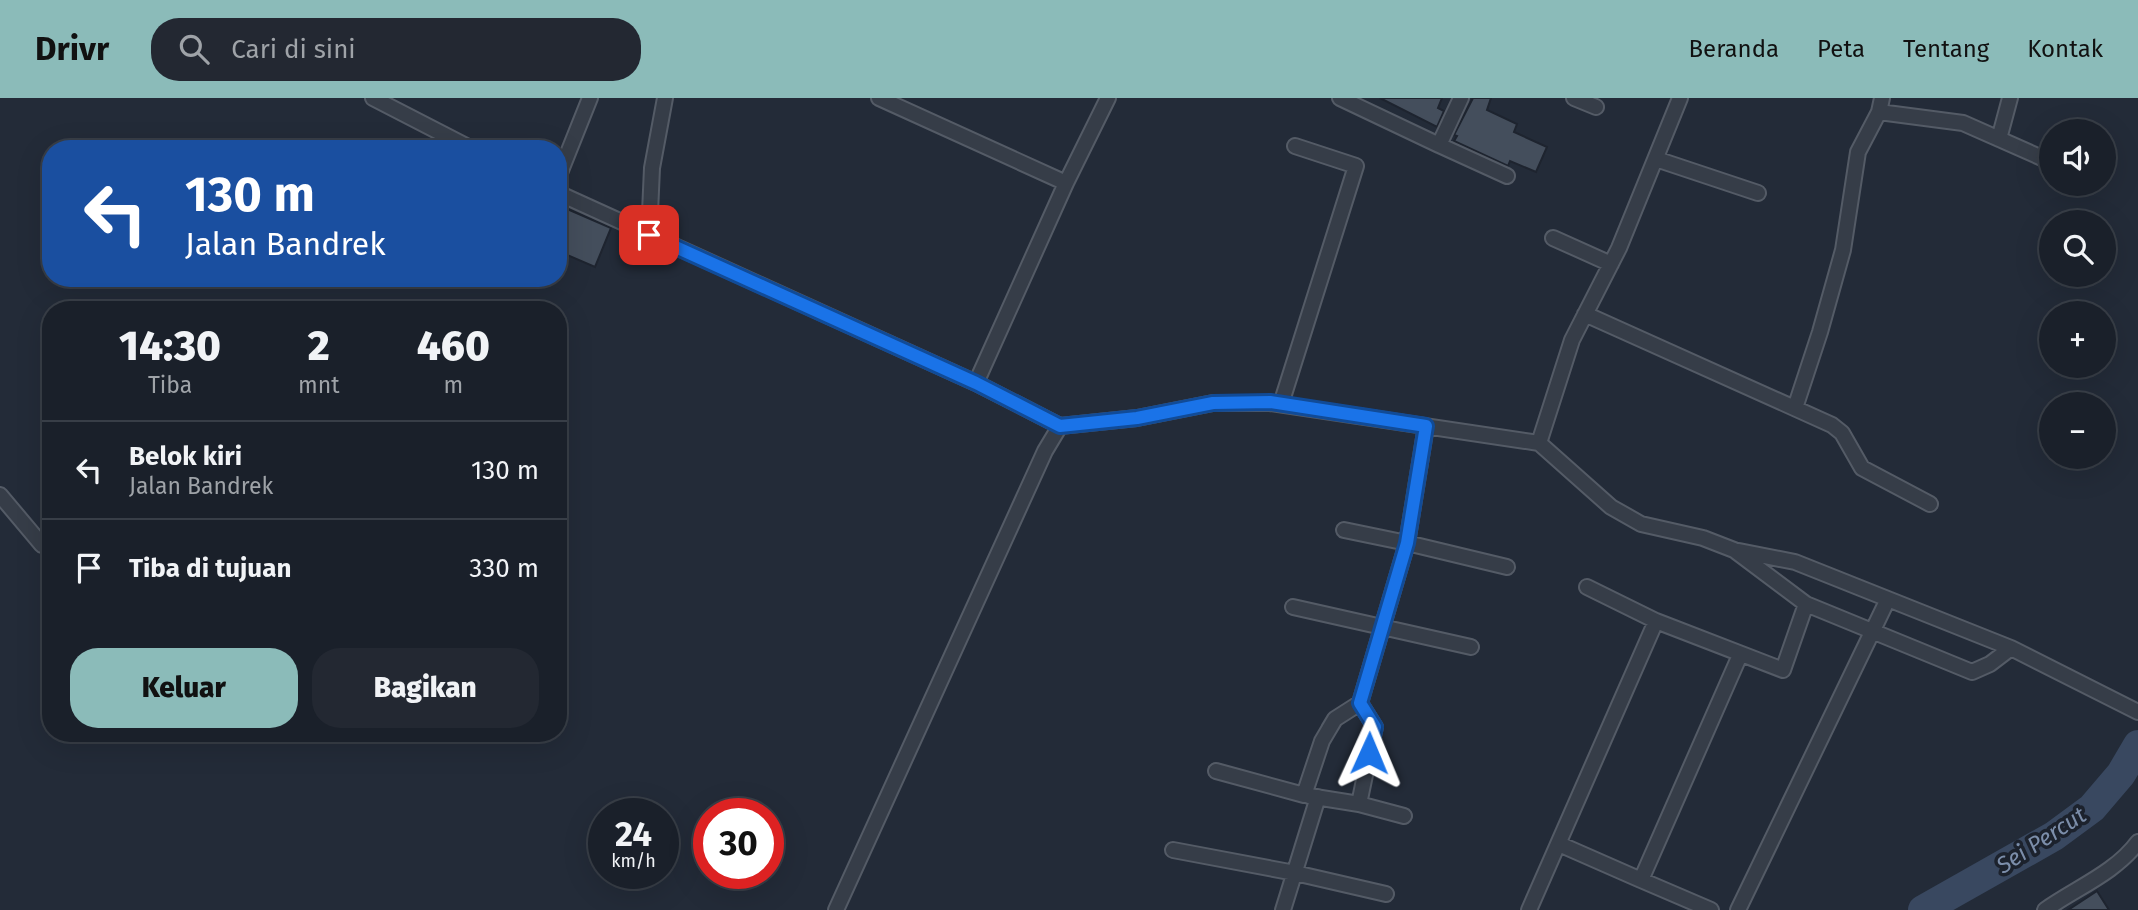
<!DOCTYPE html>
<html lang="id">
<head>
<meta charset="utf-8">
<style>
  :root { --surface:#1a202a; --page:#232832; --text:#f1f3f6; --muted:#9fa3a8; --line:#383e47; --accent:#8bbbb9 }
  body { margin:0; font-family:"Fira Sans",sans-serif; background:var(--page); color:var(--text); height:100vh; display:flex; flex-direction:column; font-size:26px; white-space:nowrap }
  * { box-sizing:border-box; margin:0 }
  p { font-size:23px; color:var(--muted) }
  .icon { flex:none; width:38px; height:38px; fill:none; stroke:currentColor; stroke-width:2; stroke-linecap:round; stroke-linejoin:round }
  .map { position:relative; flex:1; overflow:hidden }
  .sheet { position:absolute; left:42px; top:203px; width:525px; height:441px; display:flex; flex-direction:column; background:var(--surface); border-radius:28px; box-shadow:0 7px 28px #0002,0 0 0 2px var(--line) }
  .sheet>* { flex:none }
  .banner { position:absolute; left:42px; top:42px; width:525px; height:147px; border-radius:28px; box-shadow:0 7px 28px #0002,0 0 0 2px var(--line); background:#1a4fa0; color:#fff; overflow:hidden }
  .tools { position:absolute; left:2039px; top:21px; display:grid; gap:14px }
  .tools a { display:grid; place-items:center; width:77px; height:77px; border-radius:50%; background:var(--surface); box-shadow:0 7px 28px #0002,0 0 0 2px var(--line); font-size:35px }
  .speed { position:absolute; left:588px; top:700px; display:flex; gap:14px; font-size:35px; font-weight:700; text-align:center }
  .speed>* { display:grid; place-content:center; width:91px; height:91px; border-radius:50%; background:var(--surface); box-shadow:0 7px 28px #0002,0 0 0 2px var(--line); line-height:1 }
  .speed small { font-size:18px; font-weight:400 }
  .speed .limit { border:10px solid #d22; background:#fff; color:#111 }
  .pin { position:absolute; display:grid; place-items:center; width:60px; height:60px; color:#fff; margin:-30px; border-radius:14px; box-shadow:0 4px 10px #0006 }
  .me { position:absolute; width:77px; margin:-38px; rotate:1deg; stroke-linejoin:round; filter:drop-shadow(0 0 5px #0008) }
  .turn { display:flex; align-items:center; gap:24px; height:147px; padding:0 28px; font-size:32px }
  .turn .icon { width:91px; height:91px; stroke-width:2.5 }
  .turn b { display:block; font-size:49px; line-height:60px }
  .eta { display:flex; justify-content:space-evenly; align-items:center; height:119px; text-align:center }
  .eta b { font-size:42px; font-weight:800; line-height:49px }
  .button { display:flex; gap:14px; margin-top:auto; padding:14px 28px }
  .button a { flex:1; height:80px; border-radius:28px; background:var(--accent); color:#111; font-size:28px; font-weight:800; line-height:80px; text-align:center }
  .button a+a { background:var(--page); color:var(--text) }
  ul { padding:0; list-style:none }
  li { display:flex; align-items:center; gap:21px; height:98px; padding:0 28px; border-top:2px solid var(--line) }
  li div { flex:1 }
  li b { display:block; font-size:26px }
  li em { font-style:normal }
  header { display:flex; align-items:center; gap:42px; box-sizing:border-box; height:98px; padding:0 35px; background:var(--accent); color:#111 }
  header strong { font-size:33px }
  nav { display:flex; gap:38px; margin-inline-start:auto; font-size:24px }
  .search { width:490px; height:63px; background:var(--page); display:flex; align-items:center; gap:18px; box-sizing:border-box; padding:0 24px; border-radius:28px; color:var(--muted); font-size:26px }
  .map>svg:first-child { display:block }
</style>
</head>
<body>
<header>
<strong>Drivr</strong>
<div class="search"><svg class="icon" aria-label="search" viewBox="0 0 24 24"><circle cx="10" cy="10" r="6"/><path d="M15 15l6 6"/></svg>Cari di sini</div>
<nav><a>Beranda</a><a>Peta</a><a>Tentang</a><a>Kontak</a></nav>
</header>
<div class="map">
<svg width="2138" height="812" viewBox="0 0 2138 812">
  <rect width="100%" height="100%" fill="#232b38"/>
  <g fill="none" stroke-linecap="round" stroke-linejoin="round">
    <path stroke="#394860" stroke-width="30" d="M 1923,812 L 2054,738 L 2092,710 L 2121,676 L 2138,647"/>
  </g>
  <path fill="#444e5c" stroke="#1e242f" stroke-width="2" d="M 1380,0 L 1442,0 L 1438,10 L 1444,13 L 1437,29 Z
    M 1473,0 L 1491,0 L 1487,12 L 1517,26 L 1514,34 L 1547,49 L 1536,74 L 1510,63 L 1508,68 L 1454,43 L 1457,38 L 1454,37 Z
    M 558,107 L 611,130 L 595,169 L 558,153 Z
    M 2097,793 L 2109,812 L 2068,812 Z"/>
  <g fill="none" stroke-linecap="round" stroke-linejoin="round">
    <defs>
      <path id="minor" d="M 373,0 L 472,51
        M 879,0 L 1066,85
        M 1340,0 L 1439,47 L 1461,0
        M 1574,0 L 1596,9
        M 1879,14 L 1963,25 L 2051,64
        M 1999,41 L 2010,0
        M 1439,47 L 1507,78
        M 1656,61 L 1758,95
        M 558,80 L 590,0
        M 558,95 L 976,285 L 1060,328 L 1137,320 L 1213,305 L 1270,305 L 1539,345
        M 649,137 L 652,70 L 665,0
        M 1553,140 L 1611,166
        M 1585,216 L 1832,327 L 1842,335 L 1862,370 L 1930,406
        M 976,285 L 1066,85 L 1108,0
        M 1281,306 L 1356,68 L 1295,48
        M 1795,310 L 1820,234 L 1843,152 L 1858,54 L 1879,14 L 1882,0
        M 1426,328 L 1407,445 L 1507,469
        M 1539,345 L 1611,409 L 1641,426 L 1703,440 L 1734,452 L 1806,506 L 1972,574 L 1990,566 L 2011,550 L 2138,614
        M 1539,345 L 1572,242 L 1619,150 L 1680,0
        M 0,397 L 42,447
        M 1739,453 L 1795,464 L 2011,550
        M 1587,489 L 1656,523 L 1783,572 L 1806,506
        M 1293,509 L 1471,549
        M 1360,605 L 1375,629 L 1359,706 L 1404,718
        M 1335,621 L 1360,605 L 1407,445 L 1344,432
        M 1216,673 L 1304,697 L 1322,643 L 1335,621 L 1329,631
        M 1309,698 L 1359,706
        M 1559,746 L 1641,782
        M 1173,752 L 1295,775 L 1386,796
        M 836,812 L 1045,353 L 1060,328
        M 1283,812 L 1318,699
        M 1529,812 L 1656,523
        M 1711,812 L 1641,782 L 1740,557
        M 1738,812 L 1888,501
        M 2045,812 C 2076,790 2115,775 2138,744"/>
    </defs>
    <use href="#minor" stroke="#545b66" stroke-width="18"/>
    <use href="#minor" stroke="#363d48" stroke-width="14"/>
  </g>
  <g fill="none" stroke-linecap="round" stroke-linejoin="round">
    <defs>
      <path id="route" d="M 649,137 L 976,285 L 1060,328 L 1137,320 L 1213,305 L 1270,304 L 1426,328 L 1407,445 L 1360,605 L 1375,629 L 1369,655"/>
    </defs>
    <use href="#route" stroke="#114b97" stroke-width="18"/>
    <use href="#route" stroke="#1a73e8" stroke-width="12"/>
  </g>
  <g text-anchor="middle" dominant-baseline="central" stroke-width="7" stroke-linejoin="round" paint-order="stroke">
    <g font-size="23" font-style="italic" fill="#7c8eaa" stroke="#1c222d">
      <text transform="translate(2041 742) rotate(-33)">Sei Percut</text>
    </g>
  </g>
</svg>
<div class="tools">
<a><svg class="icon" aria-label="sound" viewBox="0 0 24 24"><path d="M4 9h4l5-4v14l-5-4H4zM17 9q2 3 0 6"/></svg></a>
<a><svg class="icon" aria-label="search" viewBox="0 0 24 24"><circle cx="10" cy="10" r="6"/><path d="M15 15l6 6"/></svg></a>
<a>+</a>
<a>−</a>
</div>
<div class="speed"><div>24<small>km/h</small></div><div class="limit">30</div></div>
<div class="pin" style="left:649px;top:137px;background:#d93025"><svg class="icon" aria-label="arrive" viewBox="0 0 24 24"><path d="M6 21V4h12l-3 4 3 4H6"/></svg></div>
<svg class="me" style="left:1369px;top:655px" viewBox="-20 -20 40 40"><path d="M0-17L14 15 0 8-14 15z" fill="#1a73e8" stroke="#fff" stroke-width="4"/></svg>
<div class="banner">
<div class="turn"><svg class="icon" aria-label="left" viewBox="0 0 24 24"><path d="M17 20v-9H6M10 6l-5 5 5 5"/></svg><div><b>130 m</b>Jalan Bandrek</div></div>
</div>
<section class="sheet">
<div class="eta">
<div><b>14:30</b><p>Tiba</p></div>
<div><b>2</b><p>mnt</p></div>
<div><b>460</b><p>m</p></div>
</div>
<ul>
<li><svg class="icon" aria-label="left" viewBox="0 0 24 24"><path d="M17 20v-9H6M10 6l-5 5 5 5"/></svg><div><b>Belok kiri</b><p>Jalan Bandrek</p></div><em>130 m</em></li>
<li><svg class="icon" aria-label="arrive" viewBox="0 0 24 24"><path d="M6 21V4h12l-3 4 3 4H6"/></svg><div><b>Tiba di tujuan</b></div><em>330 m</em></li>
</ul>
<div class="button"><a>Keluar</a><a>Bagikan</a></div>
</section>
</div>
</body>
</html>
